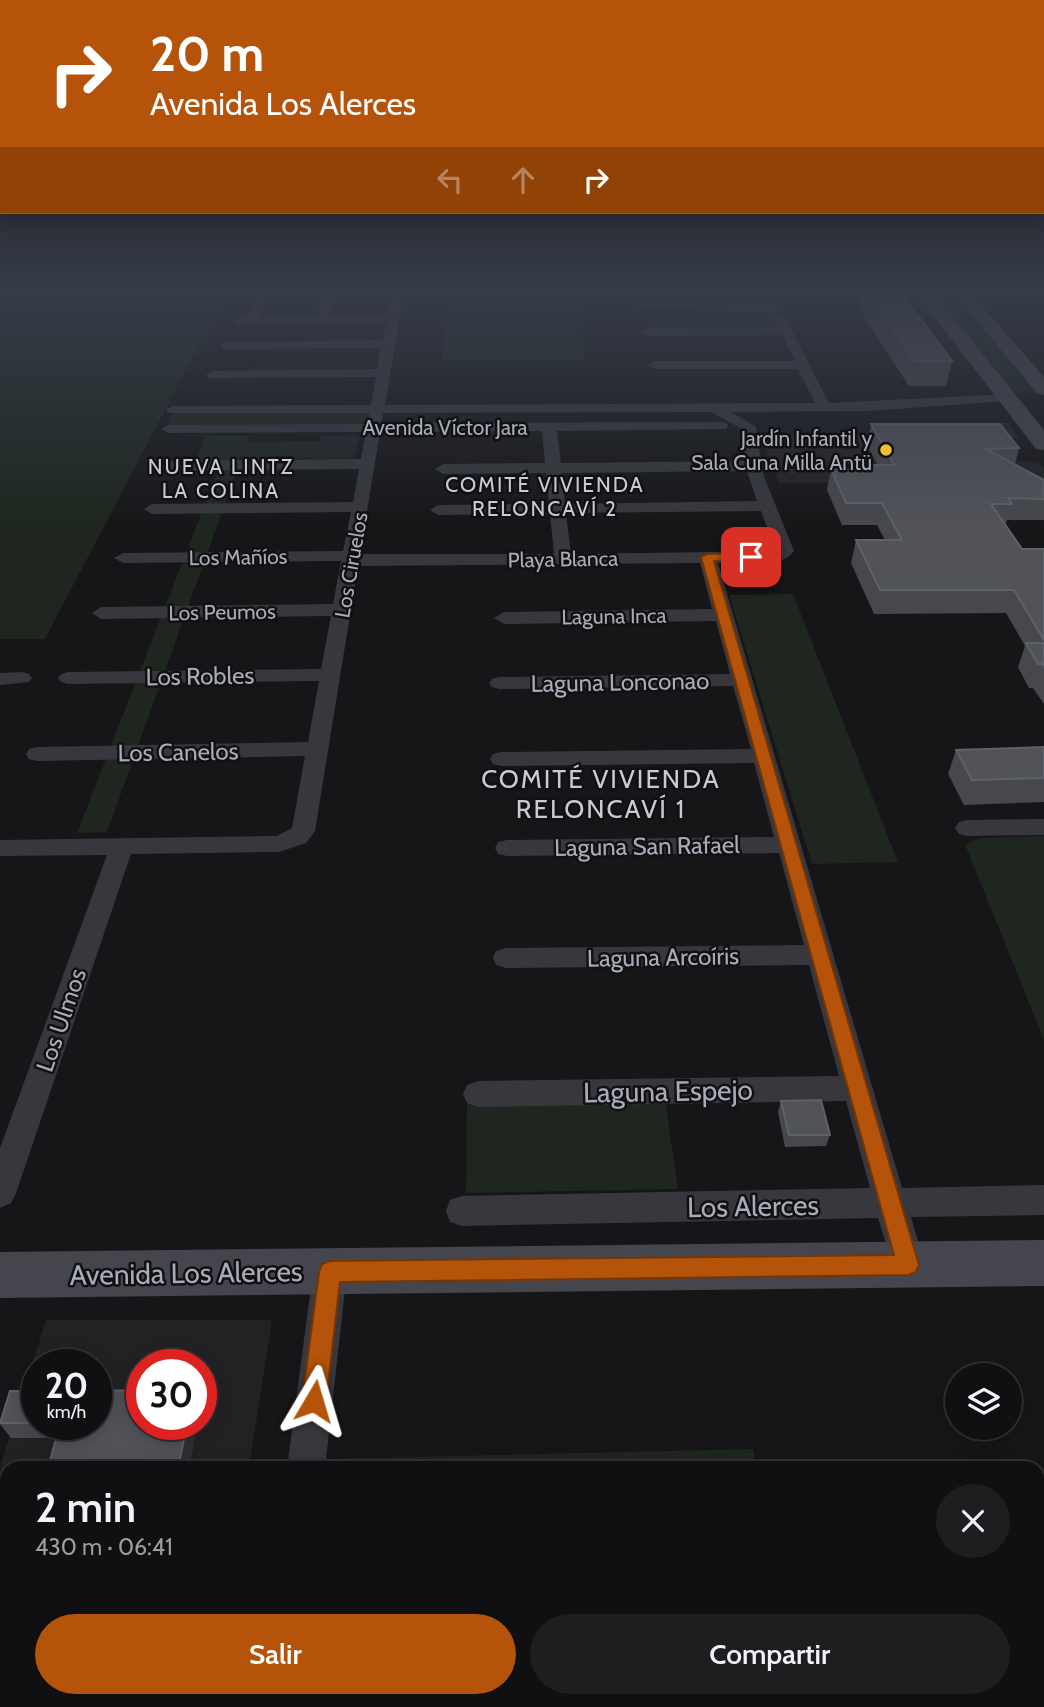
<!DOCTYPE html>
<html lang="es">
<head>
<meta charset="utf-8">
<style>
  :root { --surface:#101012; --page:#1e1e20; --text:#f1f3f6; --muted:#9c9d9f; --line:#303032; --accent:#b45309 }
  body { margin:0; font-family:Cabin,sans-serif; background:var(--page); color:var(--text); height:100vh; display:flex; flex-direction:column; font-size:26px; white-space:nowrap }
  * { box-sizing:border-box; margin:0 }
  p { font-size:23px; color:var(--muted) }
  .icon { flex:none; width:38px; height:38px; fill:none; stroke:currentColor; stroke-width:2; stroke-linecap:round; stroke-linejoin:round }
  .map { position:relative; flex:1; overflow:hidden }
  .drawer { position:absolute; left:0px; top:1461px; width:1045px; height:247px; display:flex; flex-direction:column; background:var(--surface); border-radius:21px 21px 0 0; box-shadow:0 4px 18px #0003,0 0 0 2px var(--line) }
  .drawer>* { flex:none }
  .top-card { position:absolute; left:0px; top:0px; width:1045px; height:214px; box-shadow:0 4px 18px #0003,0 0 0 2px var(--line); background:#b45309; color:#fff; overflow:hidden }
  .tools { position:absolute; left:945px; top:1363px; display:grid; gap:14px }
  .tools a { display:grid; place-items:center; width:77px; height:77px; border-radius:50%; background:var(--surface); box-shadow:0 4px 18px #0003,0 0 0 2px var(--line); font-size:35px }
  .speed { position:absolute; left:21px; top:1349px; display:flex; gap:14px; font-size:35px; font-weight:700; text-align:center }
  .speed>* { display:grid; place-content:center; width:91px; height:91px; border-radius:50%; background:var(--surface); box-shadow:0 4px 18px #0003,0 0 0 2px var(--line); line-height:1 }
  .speed small { font-size:18px; font-weight:400 }
  .speed .limit { border:10px solid #d22; background:#fff; color:#111 }
  .pin { position:absolute; display:grid; place-items:center; width:60px; height:60px; color:#fff; margin:-30px; border-radius:14px; box-shadow:0 4px 10px #0006 }
  .me { position:absolute; width:77px; margin:-38px; rotate:7deg; stroke-linejoin:round; filter:drop-shadow(0 0 5px #0008) }
  .turn { display:flex; align-items:center; gap:24px; height:147px; padding:0 35px; font-size:32px }
  .turn .icon { width:91px; height:91px; stroke-width:2.5 }
  .turn b { display:block; font-size:49px; line-height:60px }
  .lanes { display:flex; align-items:center; height:66px; padding:0 35px; background:#0003; justify-content:center; gap:35px; direction:ltr }
  .lanes .off { opacity:.35 }
  .round { display:grid; place-items:center; flex:none; width:74px; height:74px; border-radius:37px; background:var(--page) }
  .head { display:flex; align-items:center; justify-content:space-between; height:119px; padding:0 35px }
  h1 { font-size:42px; font-weight:600; line-height:52px }
  .button { display:flex; gap:14px; margin-top:auto; padding:14px 35px }
  .button a { flex:1; height:80px; border-radius:42px; background:var(--accent); color:#fff; font-size:28px; font-weight:600; line-height:80px; text-align:center }
  .button a+a { background:var(--page); color:var(--text) }
  .map>svg:first-child { display:block }
</style>
</head>
<body>
<div class="map">
<svg width="1044" height="1707" viewBox="0 0 1044 1707">
  <rect width="100%" height="100%" fill="#161618"/>
  <path fill="#222225" fill-rule="evenodd" d="M 986,423 L 1008,423 L 1019,438 L 997,437 L 1015,462 L 1038,462 L 1044,470 L 1044,483 L 779,483 L 760,435 L 880,434 Z
    M 356,435 L 360,437 L 354,458 L 316,459 L 321,436 Z
    M 46,1320 L 272,1320 L 249,1468 L 7,1468 L 7,1701 L 213,1701 L 213,1707 L 0,1707 L 0,1467 ZM 37,1365 L 96,1365 L 96,1424 L 37,1424 ZM 142,1365 L 201,1365 L 201,1424 L 142,1424 Z"/>
  <path fill="#1e261f" d="M 0,290 L 228,290 L 45,639 L 0,639 Z
    M 928,290 L 953,290 L 1039,393 L 1010,393 Z
    M 449,291 L 576,291 L 585,360 L 441,360 Z
    M 647,307 L 771,313 L 779,328 L 651,329 Z
    M 359,412 L 368,413 L 367,422 L 360,424 L 167,426 L 173,413 Z
    M 206,436 L 248,436 L 247,442 L 320,441 L 316,458 L 241,459 L 243,451 L 238,463 L 194,464 Z
    M 219,468 L 238,468 L 107,832 L 77,833 Z
    M 793,594 L 898,862 L 812,864 L 729,595 Z
    M 1044,836 L 1044,1040 L 966,847 L 970,841 L 983,838 Z
    M 665,1099 L 678,1189 L 466,1193 L 467,1102 Z
    M 753,1449 L 756,1468 L 328,1468 L 329,1459 Z"/>
  <g fill="none" stroke-linecap="round" stroke-linejoin="round">
    <path fill="#37373d" fill-rule="evenodd" d="M 260,290 L 272,290 L 259,317 L 317,316 L 325,290 L 337,290 L 329,316 L 388,315 L 392,290 L 404,290 L 385,405 L 815,403 L 798,369 L 655,369 L 648,365 L 655,361 L 795,361 L 782,335 L 647,336 L 641,332 L 647,328 L 778,327 L 773,317 L 779,313 L 785,317 L 829,403 L 1011,394 L 1013,397 L 1006,401 L 870,411 L 731,412 L 756,427 L 763,474 L 794,551 C 781,570 738,563 718,563 L 902,1188 L 1044,1185 L 1044,1215 L 911,1217 L 925,1265 L 920,1276 L 908,1281 L 896,1276 L 878,1218 L 462,1226 L 450,1222 L 446,1211 L 450,1200 L 462,1196 L 870,1188 L 846,1101 L 478,1107 L 467,1103 L 463,1094 L 467,1085 L 478,1081 L 839,1076 L 809,965 L 506,968 L 496,965 L 493,958 L 496,951 L 506,948 L 804,945 L 779,853 L 507,856 L 498,854 L 495,848 L 498,842 L 507,840 L 774,837 L 754,763 L 501,766 L 493,764 L 490,759 L 493,754 L 501,752 L 751,749 L 733,686 L 499,689 L 492,687 L 489,683 L 492,679 L 499,677 L 730,674 L 716,621 L 504,624 L 494,618 L 504,612 L 712,609 L 700,563 L 358,566 L 315,831 L 306,843 L 279,852 L 131,854 L 16,1193 L 11,1203 L 0,1208 L 0,1148 L 107,855 L 0,856 L 0,840 L 277,836 L 292,828 L 305,756 L 37,761 L 29,759 L 26,754 L 29,749 L 37,747 L 308,742 L 319,681 L 68,684 L 61,682 L 58,678 L 61,674 L 68,672 L 321,669 L 331,616 L 101,619 L 92,613 L 101,607 L 333,604 L 341,561 L 123,563 L 114,558 L 123,553 L 343,551 L 351,512 L 152,514 L 144,509 L 152,504 L 353,502 L 359,469 L 169,471 L 161,466 L 169,461 L 361,459 L 366,432 L 168,433 L 161,429 L 168,425 L 367,424 L 369,413 L 168,413 L 166,410 L 173,406 L 371,405 L 376,377 L 208,378 L 206,375 L 213,371 L 377,369 L 381,348 L 222,349 L 220,346 L 226,342 L 383,340 L 386,323 L 235,324 L 235,318 L 247,317 ZM 711,412 L 742,429 L 745,461 L 561,463 L 557,431 L 726,429 L 728,426 L 726,423 L 721,422 L 382,423 L 383,413 ZM 542,431 L 545,463 L 443,464 L 435,469 L 443,474 L 546,473 L 549,504 L 438,505 L 430,510 L 438,515 L 550,514 L 554,554 L 360,554 L 380,432 ZM 747,471 L 757,501 L 565,504 L 562,473 ZM 761,511 L 776,551 L 571,554 L 566,513 Z
      M 1028,290 L 1044,290 L 1044,297 Z
      M 641,301 L 775,305 L 781,309 L 775,313 L 637,307 L 637,303 Z
      M 22,672 L 29,674 L 32,678 L 29,682 L 0,685 L 0,673 Z
      M 1044,819 L 1044,835 L 967,836 L 959,834 L 955,828 L 959,822 L 967,820 Z
      M 330,1256 L 342,1260 L 347,1272 L 325,1468 L 287,1468 L 313,1272 L 318,1260 Z
      M 255,1701 L 299,1701 L 298,1707 L 254,1707 Z"/>
    <path fill="#45464d" fill-rule="evenodd" d="M 914,290 L 931,290 L 1044,430 L 1044,450 L 1036,449 Z
      M 951,290 L 968,290 L 1044,377 L 1044,395 L 1037,393 Z
      M 1044,1240 L 1044,1286 L 0,1298 L 0,1252 Z"/>
  </g>
  <path fill="#47484d" d="M 862,290 L 899,290 L 952,361 L 946,386 L 909,386 L 858,307 Z
    M 871,424 L 1019,448 L 1015,464 L 1044,480 L 1044,520 L 1007,520 L 1005,525 L 1022,549 L 1044,549 L 1044,704 L 1033,688 L 1029,688 L 1018,667 L 1025,646 L 1006,613 L 874,614 L 851,563 L 856,540 L 885,540 L 877,525 L 842,525 L 827,490 L 831,469 L 856,469 L 857,465 L 878,465 L 867,445 Z
    M 1044,747 L 1044,802 L 964,805 L 948,774 L 956,750 Z
    M 781,1101 L 830,1135 L 826,1146 L 785,1147 L 778,1112 Z
    M 37,1391 L 37,1424 L 197,1424 L 189,1468 L 48,1468 L 56,1438 L 11,1438 L 0,1424 Z"/>
  <path fill="#2f3033" d="M 187,1424 L 197,1424 L 189,1468 L 178,1468 Z
    M 105,1701 L 118,1701 L 117,1707 L 104,1707 Z"/>
  <path fill="#525359" stroke="#5f6168" stroke-width="2" d="M 866,290 L 899,290 L 952,361 L 915,361 Z
    M 871,424 L 1000,424 L 1019,448 L 986,449 L 1044,480 L 1044,499 L 1008,498 L 1012,504 L 991,504 L 1022,549 L 1044,549 L 1044,640 L 1014,590 L 880,590 L 856,540 L 902,540 L 882,503 L 846,503 L 831,469 L 859,469 L 857,465 L 894,465 Z
    M 1026,643 L 1044,643 L 1044,666 L 1042,664 L 1038,664 Z
    M 1044,747 L 1044,778 L 972,780 L 956,750 Z
    M 821,1100 L 830,1135 L 789,1135 L 781,1101 Z
    M 142,1390 L 142,1424 L 187,1424 L 178,1468 L 48,1468 L 60,1424 L 96,1424 L 96,1391 Z
    M 10,1391 L 37,1391 L 37,1423 L 0,1423 Z
    M 7,1616 L 7,1701 L 105,1701 L 104,1707 L 0,1707 L 0,1642 Z"/>
  <linearGradient id="sky" x2="0" y2="1"><stop stop-color="#0c0c0d"/><stop offset="0.55" stop-color="#363c48"/><stop offset="1" stop-color="#363c48" stop-opacity="0"/></linearGradient>
  <rect width="1044" height="529" fill="url(#sky)"/>
  <path fill="#b45309" stroke="#753606" stroke-width="2" d="M 751,553 L 755,554 L 755,559 L 714,561 L 919,1265 L 916,1272 L 908,1275 L 340,1282 L 326,1401 L 323,1410 L 314,1413 L 305,1410 L 302,1401 L 319,1272 L 322,1264 L 330,1261 L 894,1255 L 701,557 L 707,554 Z"/>
  <circle fill="#f6bd2f" stroke="#111113" stroke-width="2.5" cx="886" cy="450" r="7"/>
  <g text-anchor="middle" dominant-baseline="central" stroke-width="5" stroke-linejoin="round" paint-order="stroke">
    <g font-size="21" fill="#a7acb8" stroke="#111113">
      <text x="445" y="427">Avenida Víctor Jara</text>
      <text transform="translate(238 557) rotate(-1)">Los Mañíos</text>
      <text transform="translate(563 559) rotate(-1)">Playa Blanca</text>
      <text transform="translate(351 565) rotate(-80)">Los Ciruelos</text>
      <text transform="translate(222 612) rotate(-1)">Los Peumos</text>
      <text transform="translate(614 616) rotate(-1)">Laguna Inca</text>
    </g>
    <g font-size="21" fill="#a7acb8" stroke="#111113" text-anchor="end">
      <text x="872" y="438">Jardín Infantil y<tspan x="872" dy="24">Sala Cuna Milla Antü</tspan></text>
    </g>
    <g font-size="21" letter-spacing="2" fill="#c8cbd4" stroke="#111113">
      <text x="221" y="466">NUEVA LINTZ<tspan x="221" dy="24">LA COLINA</tspan></text>
      <text x="545" y="484">COMITÉ VIVIENDA<tspan x="545" dy="24">RELONCAVÍ 2</tspan></text>
    </g>
    <g font-size="24" fill="#a7acb8" stroke="#111113">
      <text transform="translate(200 676) rotate(-1)">Los Robles</text>
      <text transform="translate(620 682) rotate(-1)">Laguna Lonconao</text>
      <text transform="translate(178 752) rotate(-1)">Los Canelos</text>
      <text transform="translate(647 846) rotate(-1)">Laguna San Rafael</text>
      <text transform="translate(663 957) rotate(-1)">Laguna Arcoíris</text>
      <text transform="translate(61 1020) rotate(-71)">Los Ulmos</text>
    </g>
    <g font-size="26" letter-spacing="2" fill="#c8cbd4" stroke="#111113">
      <text x="601" y="779">COMITÉ VIVIENDA<tspan x="601" dy="30">RELONCAVÍ 1</tspan></text>
    </g>
    <g font-size="28" fill="#a7acb8" stroke="#111113">
      <text transform="translate(668 1091) rotate(-1)">Laguna Espejo</text>
      <text transform="translate(753 1206) rotate(-1)">Los Alerces</text>
      <text transform="translate(186 1273) rotate(-1)">Avenida Los Alerces</text>
    </g>
  </g>
</svg>
<div class="tools">
<a><svg class="icon" aria-label="layers" viewBox="0 0 24 24"><path d="M12 4l9 5-9 5-9-5zM3 14l9 5 9-5"/></svg></a>
</div>
<div class="speed"><div>20<small>km/h</small></div><div class="limit">30</div></div>
<div class="pin" style="left:751px;top:557px;background:#d93025"><svg class="icon" aria-label="arrive" viewBox="0 0 24 24"><path d="M6 21V4h12l-3 4 3 4H6"/></svg></div>
<svg class="me" style="left:314px;top:1401px" viewBox="-20 -20 40 40"><path d="M0-17L14 15 0 8-14 15z" fill="#b45309" stroke="#fff" stroke-width="4"/></svg>
<div class="top-card">
<div class="turn"><svg class="icon" aria-label="right" viewBox="0 0 24 24"><path d="M7 20v-9h11M14 6l5 5-5 5"/></svg><div><b>20 m</b>Avenida Los Alerces</div></div>
<div class="lanes"><svg class="icon off" aria-label="left" viewBox="0 0 24 24"><path d="M17 20v-9H6M10 6l-5 5 5 5"/></svg><svg class="icon off" aria-label="ahead" viewBox="0 0 24 24"><path d="M12 20V5M6 11l6-6 6 6"/></svg><svg class="icon" aria-label="right" viewBox="0 0 24 24"><path d="M7 20v-9h11M14 6l5 5-5 5"/></svg></div>
</div>
<section class="drawer">
<div class="head"><div><h1>2 min</h1><p>430 m · 06:41</p></div><a class="round"><svg class="icon" aria-label="close" viewBox="0 0 24 24"><path d="M6 6l12 12M18 6L6 18"/></svg></a></div>
<div class="button"><a>Salir</a><a>Compartir</a></div>
</section>
</div>
</body>
</html>
